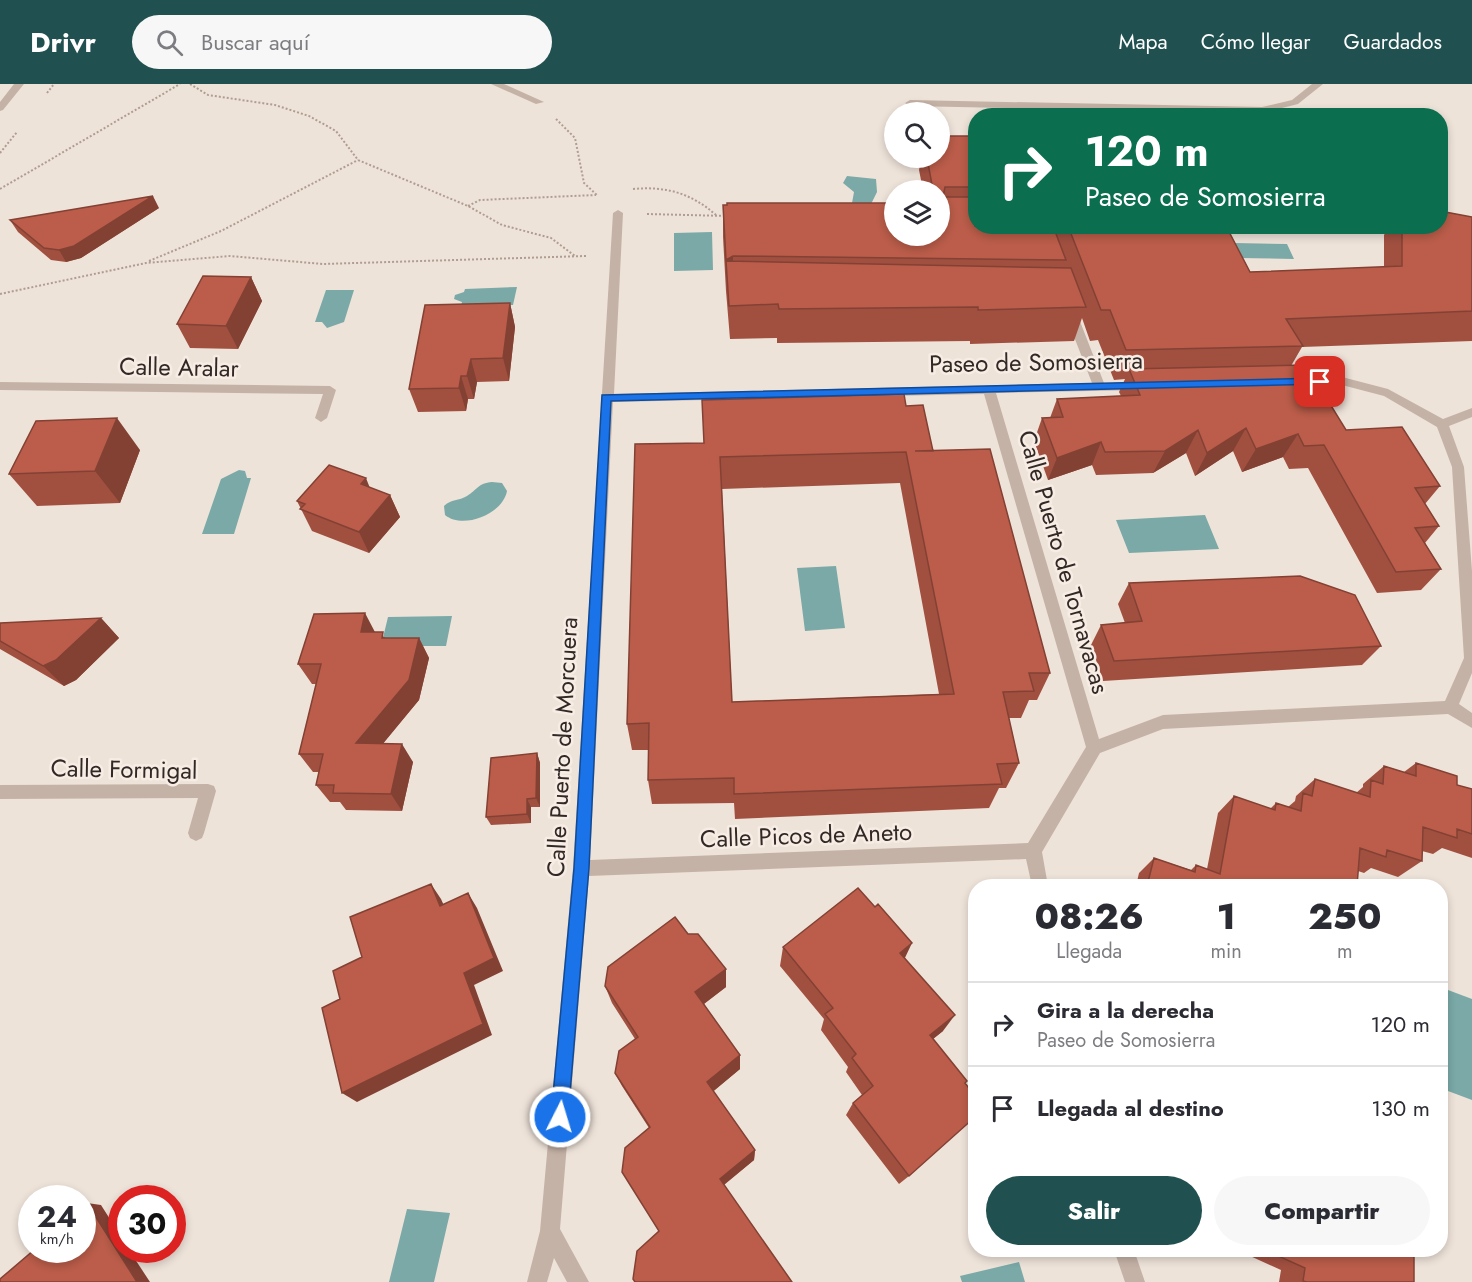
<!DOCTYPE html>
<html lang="es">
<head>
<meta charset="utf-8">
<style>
  :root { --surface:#fff; --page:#f7f7f7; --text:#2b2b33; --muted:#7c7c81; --line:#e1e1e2; --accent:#20504f }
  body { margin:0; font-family:Jost,sans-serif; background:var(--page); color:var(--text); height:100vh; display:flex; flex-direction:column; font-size:22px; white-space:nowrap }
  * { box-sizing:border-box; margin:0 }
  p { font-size:20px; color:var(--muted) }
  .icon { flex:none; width:33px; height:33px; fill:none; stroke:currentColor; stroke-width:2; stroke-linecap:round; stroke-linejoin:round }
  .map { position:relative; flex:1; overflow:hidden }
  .side { position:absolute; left:968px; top:795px; width:480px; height:378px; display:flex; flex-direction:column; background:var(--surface); border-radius:24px; box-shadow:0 3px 9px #0003 }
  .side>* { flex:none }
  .guide { position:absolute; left:968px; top:24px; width:480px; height:126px; border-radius:24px; box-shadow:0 3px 9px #0003; background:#0b6e4f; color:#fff; overflow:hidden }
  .fabs { position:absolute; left:884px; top:18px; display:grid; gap:12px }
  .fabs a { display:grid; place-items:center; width:66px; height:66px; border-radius:50%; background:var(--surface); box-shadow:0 3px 9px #0003; font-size:30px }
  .speed { position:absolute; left:18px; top:1101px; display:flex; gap:12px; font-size:30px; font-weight:700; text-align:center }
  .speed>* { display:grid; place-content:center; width:78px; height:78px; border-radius:50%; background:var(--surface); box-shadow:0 3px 9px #0003; line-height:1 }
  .speed small { font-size:15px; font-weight:400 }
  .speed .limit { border:9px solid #d22; background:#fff; color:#111 }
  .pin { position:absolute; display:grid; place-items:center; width:51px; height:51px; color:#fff; margin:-26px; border-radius:12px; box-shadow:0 3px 9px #0006 }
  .me { position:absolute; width:66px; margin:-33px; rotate:5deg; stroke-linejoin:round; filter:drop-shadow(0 0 4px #0008) }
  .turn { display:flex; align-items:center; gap:21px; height:126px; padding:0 18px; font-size:27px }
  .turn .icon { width:78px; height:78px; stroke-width:2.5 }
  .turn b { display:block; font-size:42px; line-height:51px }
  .eta { display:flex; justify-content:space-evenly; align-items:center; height:102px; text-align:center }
  .eta b { font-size:36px; font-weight:800; line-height:42px }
  .button { display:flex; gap:12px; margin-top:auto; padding:12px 18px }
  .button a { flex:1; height:69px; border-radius:36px; background:var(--accent); color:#fff; font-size:24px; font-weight:800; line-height:69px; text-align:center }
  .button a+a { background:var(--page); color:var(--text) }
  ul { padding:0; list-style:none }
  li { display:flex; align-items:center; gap:18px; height:84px; padding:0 18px; border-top:2px solid var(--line) }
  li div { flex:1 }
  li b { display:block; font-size:22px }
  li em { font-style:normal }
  header { display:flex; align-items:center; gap:36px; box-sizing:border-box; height:84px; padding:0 30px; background:var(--accent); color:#fff }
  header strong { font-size:28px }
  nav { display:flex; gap:33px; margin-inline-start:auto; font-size:21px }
  .search { width:420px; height:54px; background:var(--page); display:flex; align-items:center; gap:15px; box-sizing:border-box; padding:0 21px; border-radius:33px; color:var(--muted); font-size:22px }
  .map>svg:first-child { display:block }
</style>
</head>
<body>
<header>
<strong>Drivr</strong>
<div class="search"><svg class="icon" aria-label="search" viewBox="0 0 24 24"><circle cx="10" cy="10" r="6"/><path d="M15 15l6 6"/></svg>Buscar aquí</div>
<nav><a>Mapa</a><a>Cómo llegar</a><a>Guardados</a></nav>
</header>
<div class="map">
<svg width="1472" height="1198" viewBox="0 0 1472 1198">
  <rect width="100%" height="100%" fill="#eee3d9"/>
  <path fill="#7aa9a7" d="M 847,92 L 876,95 L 877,108 L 870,122 L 852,119 L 854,108 L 843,99 Z
    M 712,148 L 713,186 L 674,187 L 674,149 Z
    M 1233,159 L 1287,160 L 1294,175 L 1239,174 Z
    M 517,203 L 513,221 L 461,222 L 462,218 L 454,215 L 455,211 L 464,208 L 465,205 Z
    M 326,206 L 354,206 L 344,238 L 327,244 L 322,238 L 315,238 Z
    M 239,386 L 245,387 L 247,394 L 251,394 L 234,450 L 202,450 L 221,395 Z
    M 492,398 L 502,399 L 507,407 C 503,430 463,446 445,431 L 444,422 C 451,415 459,417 467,412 C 477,406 478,399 492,398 Z
    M 1205,431 L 1219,465 L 1129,469 L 1116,436 Z
    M 836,482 L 845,544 L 805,547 L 797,484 Z
    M 452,532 L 446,562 L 381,562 L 388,533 Z
    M 1440,903 L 1472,915 L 1472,1016 L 1440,1004 Z
    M 407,1125 L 450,1129 L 434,1198 L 389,1198 Z
    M 1019,1178 L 1025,1198 L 962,1198 L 960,1192 Z"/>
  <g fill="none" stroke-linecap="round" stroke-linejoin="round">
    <path stroke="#b19c91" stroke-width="2" stroke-dasharray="2 2" stroke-linecap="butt" d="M 190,0 L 208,11 L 275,21 L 309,32 L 336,47 L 358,76 L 468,122 L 502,141 L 551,154 L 575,172
      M 47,9 L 54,0
      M 556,35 L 575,54 L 584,99 L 598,112
      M 0,69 L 17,48
      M 0,105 L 180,0
      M 633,105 C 666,102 691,109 716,131
      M 468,122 L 480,116 L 596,111
      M 647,130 L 727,132
      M 149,177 L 221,147 L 358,76
      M 0,210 L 146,179 L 230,172 L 323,180 L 586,172"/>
    <path fill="#c5b2a6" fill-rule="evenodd" d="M 14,0 L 24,0 L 3,26 L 0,27 L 0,18 Z
      M 491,0 L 504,0 L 544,18 L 536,20 Z
      M 1312,0 L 1323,0 L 1298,20 L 1262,29 L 910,22 L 905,19 L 910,16 L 1262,23 L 1292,16 Z
      M 618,126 L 623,129 L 614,310 L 1092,299 L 1064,227 L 1070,223 L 1076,227 L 1104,299 L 1144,299 L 1146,302 L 1140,306 L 996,309 L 1099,655 L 1163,631 L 1445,617 L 1464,574 L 1452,383 L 1437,343 L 1384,312 L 1342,301 L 1296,302 L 1290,298 L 1296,294 L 1342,293 L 1388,305 L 1443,335 L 1472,324 L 1472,333 L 1449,342 L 1464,383 L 1472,487 L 1472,589 L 1459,620 L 1472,629 L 1472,644 L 1448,630 L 1163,645 L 1100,669 L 1042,768 L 1048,802 L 1032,802 L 1026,775 L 589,792 L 560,1145 L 589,1198 L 567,1198 L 554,1174 L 547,1198 L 527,1198 L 540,1147 L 573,784 L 613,129 ZM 984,310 L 1086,663 L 1028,759 L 590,776 L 613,318 Z
      M 1164,142 L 1412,142 L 1414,145 L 1409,148 L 1169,145 Z
      M 0,298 L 330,302 L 336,306 L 327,334 L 321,338 L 315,334 L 323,310 L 0,306 Z
      M 208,700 L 214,702 L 216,707 L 204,749 L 202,754 L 196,757 L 190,754 L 188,749 L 198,714 L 0,715 L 0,701 Z
      M 1114,1166 L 1134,1166 L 1145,1198 L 1125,1198 Z"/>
  </g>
  <path fill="#a15040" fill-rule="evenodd" d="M 975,52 L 975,142 L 1226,142 L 1250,188 L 1384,183 L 1384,151 L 1389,142 L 1440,142 L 1472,133 L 1472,257 L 1302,263 L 1291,282 L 1346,346 L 1440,402 L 1425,420 L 1439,442 L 1425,459 L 1441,485 L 1421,506 L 1377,509 L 1308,384 L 1289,385 L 1283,373 L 1242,388 L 1233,367 L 1195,392 L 1186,369 L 1153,389 L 1096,391 L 1092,381 L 1048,396 L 1034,357 L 1042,334 L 1050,334 L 1057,315 L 1121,312 L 1119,308 L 1125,295 L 1114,296 L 1098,256 L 1090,257 L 1082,234 L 1074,257 L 970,260 L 970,257 L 777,259 L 777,254 L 730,255 L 726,207 L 723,153 L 723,121 L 939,152 L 939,106 L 923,106 L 919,86 L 921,74 L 939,74 Z
    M 159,124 L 81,174 L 66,178 L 51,176 L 18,148 L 10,136 Z
    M 251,193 L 262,217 L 238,265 L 190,264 L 177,240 Z
    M 510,219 L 515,243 L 509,297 L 477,298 L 474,315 L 468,315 L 466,327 L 418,328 L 409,305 Z
    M 906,322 L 933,367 L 1050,589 L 1037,616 L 1029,616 L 1021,634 L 1009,634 L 1019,679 L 1006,704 L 999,704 L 989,724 L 735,735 L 734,719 L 652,720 L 648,696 L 649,666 L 632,666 L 627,640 L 704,359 ZM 900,399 L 939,610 L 732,618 L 722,405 Z
    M 140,366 L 120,419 L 37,422 L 9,390 Z
    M 369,403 L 390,411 L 400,433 L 369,469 L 312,447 L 297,417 Z
    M 1129,499 L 1381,562 L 1362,581 L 1103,597 L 1091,561 L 1101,541 L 1125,539 L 1118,520 Z
    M 101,534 L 119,554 L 76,596 L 64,602 L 0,565 L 0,539 Z
    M 375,548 L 386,554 L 419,554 L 429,574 L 419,616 L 383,659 L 413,678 L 402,727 L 346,726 L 340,718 L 330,718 L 316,701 L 319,688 L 313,688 L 299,670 L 316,600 L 312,600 L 298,580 Z
    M 537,669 L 540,679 L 540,723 L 531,723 L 531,739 L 491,741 L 486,733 Z
    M 1416,679 L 1457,701 L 1472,705 L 1472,774 L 1442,764 L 1433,770 L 1422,767 L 1422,777 L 1398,793 L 1371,784 L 1364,789 L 1358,787 L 1357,802 L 1136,802 L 1139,789 L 1154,774 L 1191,786 L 1196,781 L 1207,785 L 1218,729 L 1234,712 L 1270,725 L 1276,719 L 1288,723 L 1295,717 L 1296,712 L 1315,695 L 1356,709 L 1363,703 L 1363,700 L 1384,682 L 1404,688 Z
    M 688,850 L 726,885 L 726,903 L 704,920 L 740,985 L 713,1007 L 755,1066 L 754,1076 L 724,1101 L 659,1147 L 649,1044 L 622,1002 L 615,989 L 635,955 L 612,919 L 605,902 Z
    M 783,863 L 905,874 L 943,947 L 933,955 L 965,1000 L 909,1092 L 899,1100 L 846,1031 L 853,1019 L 862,1011 L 846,988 L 848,983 L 821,946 L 824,935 L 780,882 Z
    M 1237,1166 L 1414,1166 L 1414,1198 L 1279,1198 L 1281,1186 Z"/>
  <path fill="#834134" d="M 153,112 L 159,124 L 81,174 L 66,178 L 59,166 Z
    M 733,172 L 733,204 L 726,177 L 726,207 L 726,176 Z
    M 251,193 L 262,217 L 238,265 L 226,242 Z
    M 510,219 L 515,243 L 509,297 L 503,274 Z
    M 471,275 L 477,298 L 474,315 L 467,292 Z
    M 461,292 L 468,315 L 466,327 L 459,304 Z
    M 117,334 L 140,366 L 120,419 L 95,387 Z
    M 1246,344 L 1233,367 L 1195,392 L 1207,369 Z
    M 1198,346 L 1186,369 L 1153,389 L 1165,367 Z
    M 1298,350 L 1283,373 L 1242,388 L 1256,365 Z
    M 1101,358 L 1092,381 L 1048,396 L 1057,374 Z
    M 366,394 L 375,417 L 361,400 Z
    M 390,411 L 400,433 L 369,469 L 359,448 Z
    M 365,529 L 376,550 L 361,548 Z
    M 101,534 L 119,554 L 76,596 L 64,602 L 43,582 Z
    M 419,554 L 429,574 L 419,616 L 368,678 L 356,659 Z
    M 402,660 L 413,678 L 402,727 L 391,710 Z
    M 537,669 L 540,679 L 540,723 L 536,714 Z
    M 527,715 L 531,723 L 531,739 L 527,730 Z
    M 431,800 L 441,815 L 451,837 L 440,822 Z
    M 468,809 L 477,824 L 503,887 L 474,901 L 492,951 L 357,1018 L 342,1009 L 464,889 Z
    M 912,859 L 903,878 L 900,869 Z
    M 726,885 L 726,903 L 697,925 L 695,908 Z
    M 955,931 L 943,947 L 919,966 L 930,951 Z
    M 740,971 L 740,985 L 709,1011 L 707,998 Z
    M 755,1066 L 754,1076 L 721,1103 L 720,1095 Z
    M 87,1119 L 101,1121 L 122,1154 L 122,1166 L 129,1166 L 150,1198 L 137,1198 Z"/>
  <path fill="#bb5d4a" stroke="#834134" stroke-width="1.5" fill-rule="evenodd" d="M 939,52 L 975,52 L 975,103 L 945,103 L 943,113 L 975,113 L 975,142 L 1053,142 L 1066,176 L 733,172 L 726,176 L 723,121 L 727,121 L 727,119 L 894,119 L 894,152 L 939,152 L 939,106 L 933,106 L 927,74 L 939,74 Z
    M 153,112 L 74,162 L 59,166 L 44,164 L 10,136 Z
    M 1440,127 L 1472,133 L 1472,227 L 1286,235 L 1303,262 L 1126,266 L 1110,226 L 1101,226 L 1068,142 L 1226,142 L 1250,188 L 1402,182 L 1402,142 L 1440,142 Z
    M 726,177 L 1071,184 L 1086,223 L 978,226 L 978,223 L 779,225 L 778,220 L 729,222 Z
    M 203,192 L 251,193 L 226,242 L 177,240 Z
    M 510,219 L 503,274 L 471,275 L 467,292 L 461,292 L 459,304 L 409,305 L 425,221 Z
    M 1306,281 L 1346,346 L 1402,343 L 1440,402 L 1415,404 L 1439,442 L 1415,444 L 1441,485 L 1396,488 L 1324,361 L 1304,362 L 1298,350 L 1256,365 L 1246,344 L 1207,369 L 1198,346 L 1165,367 L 1105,368 L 1101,358 L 1057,374 L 1042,334 L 1063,333 L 1057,315 L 1140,311 L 1129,285 Z
    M 904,310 L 906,322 L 923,321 L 933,367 L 915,367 L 990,365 L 1050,589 L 1029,589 L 1034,607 L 1003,608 L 1019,679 L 997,680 L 1002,700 L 734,710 L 734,694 L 648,696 L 649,639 L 627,640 L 635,360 L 704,359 L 702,316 ZM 906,368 L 954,610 L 732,618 L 720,373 Z
    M 117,334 L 95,387 L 9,390 L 36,337 Z
    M 329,381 L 366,394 L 361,400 L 390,411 L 359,448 L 300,425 L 305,420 L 297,417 Z
    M 1300,492 L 1355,511 L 1381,562 L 1114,577 L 1101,541 L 1142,537 L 1129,499 Z
    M 365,529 L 361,548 L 383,548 L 382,554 L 419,554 L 409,596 L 356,659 L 402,660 L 391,710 L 333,709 L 334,701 L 316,701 L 323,670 L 299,670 L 321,580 L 298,580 L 314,530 Z
    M 101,534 L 56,576 L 43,582 L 0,557 L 0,539 Z
    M 537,669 L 536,714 L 527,715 L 527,730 L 486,733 L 491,674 Z
    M 1416,679 L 1457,692 L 1457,701 L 1472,705 L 1472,750 L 1457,745 L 1457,754 L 1423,743 L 1422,777 L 1387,766 L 1386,773 L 1360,764 L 1357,802 L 1147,802 L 1154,774 L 1195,788 L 1196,781 L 1220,790 L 1234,712 L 1275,726 L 1276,719 L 1301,727 L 1303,709 L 1312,712 L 1315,695 L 1370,713 L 1371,696 L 1383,700 L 1384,682 L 1416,692 Z
    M 431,800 L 440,822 L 468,809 L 494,874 L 464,889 L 483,940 L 342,1009 L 322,924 L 340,915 L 333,887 L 362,873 L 350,833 Z
    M 858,804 L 875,823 L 878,820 L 912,859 L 900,869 L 955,931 L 930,951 L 967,997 L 965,999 L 975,1012 L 975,1033 L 909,1092 L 853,1019 L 873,1002 L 852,974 L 856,970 L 825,930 L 833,924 L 783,863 Z
    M 675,833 L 688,850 L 698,850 L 726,885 L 695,908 L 740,971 L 707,998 L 755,1066 L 720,1095 L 792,1198 L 635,1198 L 633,1195 L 637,1167 L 659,1147 L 622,1088 L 625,1064 L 650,1043 L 615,989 L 619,967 L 638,953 L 605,902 L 608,883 Z
    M 87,1119 L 137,1198 L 0,1198 L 0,1195 L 34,1166 L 82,1166 L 82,1123 Z
    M 1265,1166 L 1414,1166 L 1414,1198 L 1307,1198 L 1303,1197 L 1305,1184 Z"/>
  <path fill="#1a73e8" stroke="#114b97" stroke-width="1.5" d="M 1320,294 L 1325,298 L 1324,300 L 611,317 L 589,784 L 568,1033 L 566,1040 L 560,1042 L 553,1040 L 551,1033 L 574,784 L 602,311 Z"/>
  <g text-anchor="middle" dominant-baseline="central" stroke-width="5" stroke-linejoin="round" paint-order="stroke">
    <g font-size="24" fill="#322926" stroke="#f7ede5">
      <text transform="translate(1036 278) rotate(-1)">Paseo de Somosierra</text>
      <text transform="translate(179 283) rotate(1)">Calle Aralar</text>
      <text transform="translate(1064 478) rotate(74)">Calle Puerto de Tornavacas</text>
      <text transform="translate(562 663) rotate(-87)">Calle Puerto de Morcuera</text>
      <text transform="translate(124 685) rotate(1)">Calle Formigal</text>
      <text transform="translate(806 751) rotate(-2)">Calle Picos de Aneto</text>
    </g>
  </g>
</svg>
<div class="fabs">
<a><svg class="icon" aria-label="search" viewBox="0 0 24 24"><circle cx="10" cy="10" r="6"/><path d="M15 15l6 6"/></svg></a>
<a><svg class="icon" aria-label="layers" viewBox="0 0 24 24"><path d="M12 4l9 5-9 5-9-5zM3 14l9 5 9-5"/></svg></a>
</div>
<div class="speed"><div>24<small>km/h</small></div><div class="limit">30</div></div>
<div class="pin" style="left:1320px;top:298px;background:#d93025"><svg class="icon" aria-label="arrive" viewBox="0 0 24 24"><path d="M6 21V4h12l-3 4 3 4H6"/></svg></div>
<svg class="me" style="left:560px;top:1033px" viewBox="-20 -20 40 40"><circle r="17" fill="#1a73e8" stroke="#fff" stroke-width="3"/><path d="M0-11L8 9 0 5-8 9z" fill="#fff"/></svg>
<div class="guide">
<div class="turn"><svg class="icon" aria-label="right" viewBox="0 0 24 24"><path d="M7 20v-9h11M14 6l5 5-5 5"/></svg><div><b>120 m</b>Paseo de Somosierra</div></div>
</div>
<section class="side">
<div class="eta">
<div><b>08:26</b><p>Llegada</p></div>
<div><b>1</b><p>min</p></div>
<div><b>250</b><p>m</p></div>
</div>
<ul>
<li><svg class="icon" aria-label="right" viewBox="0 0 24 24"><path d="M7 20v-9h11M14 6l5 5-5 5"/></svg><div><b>Gira a la derecha</b><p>Paseo de Somosierra</p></div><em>120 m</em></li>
<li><svg class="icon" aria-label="arrive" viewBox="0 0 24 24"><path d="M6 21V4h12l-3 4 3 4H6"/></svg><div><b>Llegada al destino</b></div><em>130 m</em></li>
</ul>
<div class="button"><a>Salir</a><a>Compartir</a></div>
</section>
</div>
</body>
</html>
